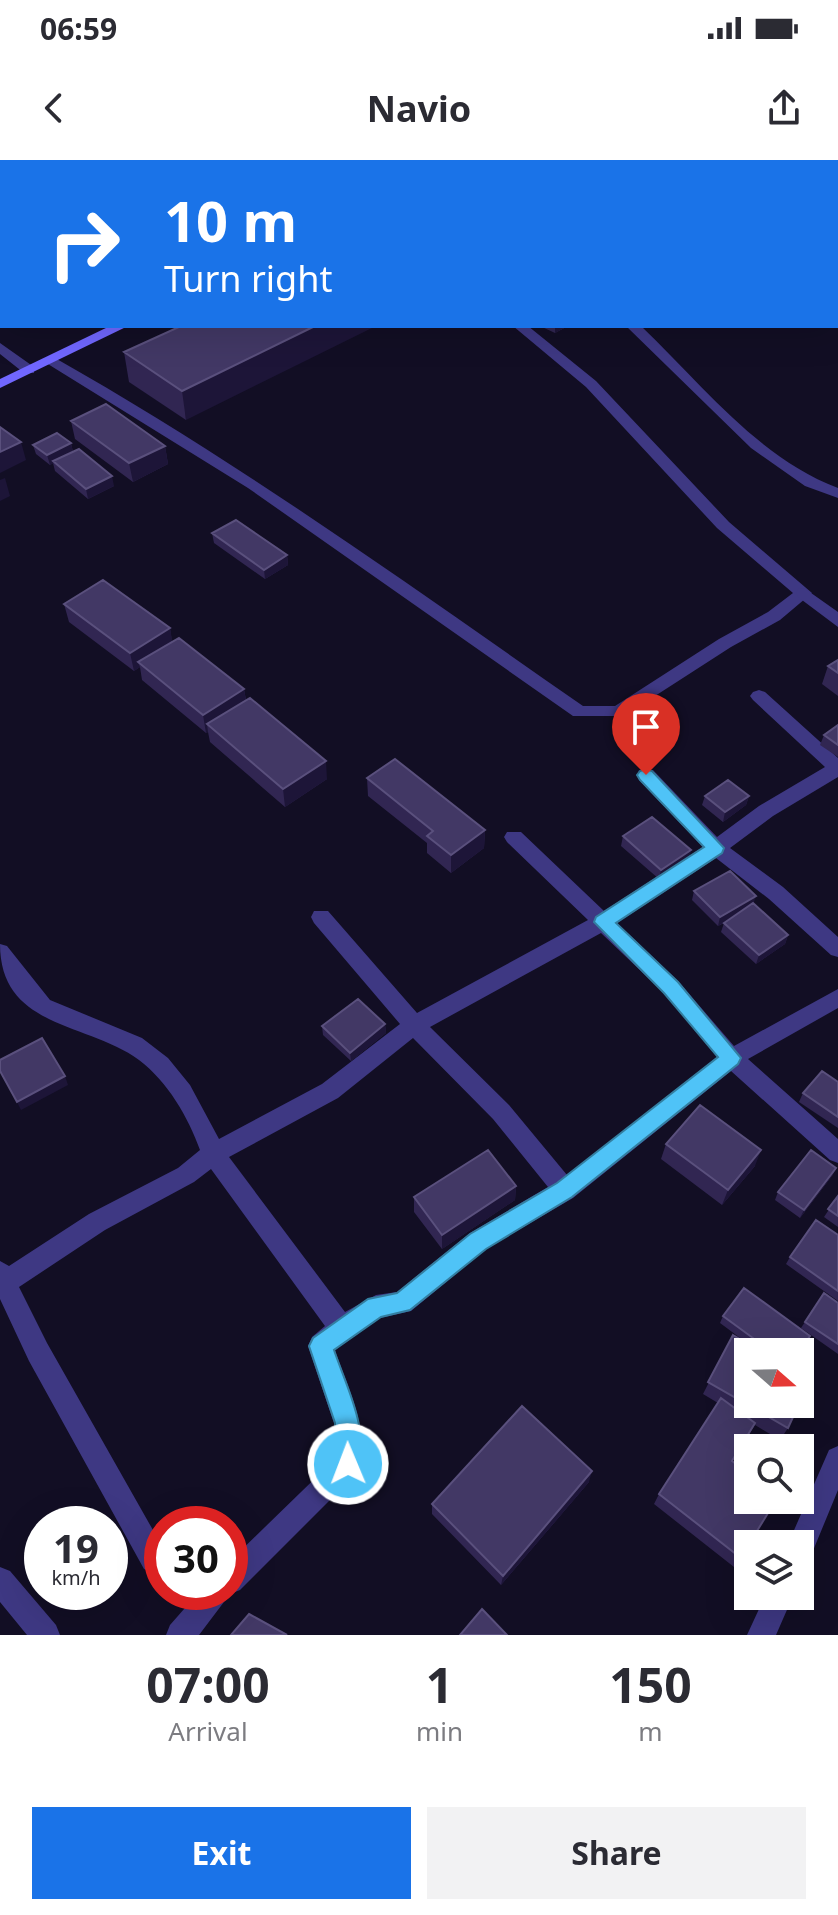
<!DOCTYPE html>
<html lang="en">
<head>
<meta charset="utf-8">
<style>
  :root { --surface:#fff; --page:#f2f2f3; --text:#2b2b33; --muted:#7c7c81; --accent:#1a73e8 }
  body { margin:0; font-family:"Noto Sans",sans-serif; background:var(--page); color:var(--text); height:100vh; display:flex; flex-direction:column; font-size:30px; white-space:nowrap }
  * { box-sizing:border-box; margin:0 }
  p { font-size:26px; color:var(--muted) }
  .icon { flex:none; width:44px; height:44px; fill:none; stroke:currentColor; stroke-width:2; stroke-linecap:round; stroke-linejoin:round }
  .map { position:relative; height:1475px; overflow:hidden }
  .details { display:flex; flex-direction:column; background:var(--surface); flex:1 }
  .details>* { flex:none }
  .banner { position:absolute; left:0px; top:0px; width:838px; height:168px; box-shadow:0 8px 32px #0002; background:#1a73e8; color:#fff; overflow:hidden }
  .needle { width:52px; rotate:110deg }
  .controls { position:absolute; left:734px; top:1178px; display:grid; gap:16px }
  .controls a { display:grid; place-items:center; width:80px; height:80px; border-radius:0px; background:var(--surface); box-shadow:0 8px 32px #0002; font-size:40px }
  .speed { position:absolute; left:24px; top:1346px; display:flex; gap:16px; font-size:40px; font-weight:700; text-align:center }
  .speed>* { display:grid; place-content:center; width:104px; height:104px; border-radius:50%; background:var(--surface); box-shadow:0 8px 32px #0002; line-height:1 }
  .speed small { font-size:20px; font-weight:400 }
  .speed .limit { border:12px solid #d22; background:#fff; color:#111 }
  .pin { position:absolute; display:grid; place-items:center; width:68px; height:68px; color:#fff; margin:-82px -34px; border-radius:50% 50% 50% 0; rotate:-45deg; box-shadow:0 0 8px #0007 }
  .pin .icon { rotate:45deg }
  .me { position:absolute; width:88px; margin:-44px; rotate:359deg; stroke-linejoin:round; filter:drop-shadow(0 0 6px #0008) }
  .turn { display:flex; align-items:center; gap:28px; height:168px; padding:0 32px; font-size:36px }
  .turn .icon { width:104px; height:104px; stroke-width:2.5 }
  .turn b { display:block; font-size:56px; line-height:68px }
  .eta { display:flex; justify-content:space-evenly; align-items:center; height:136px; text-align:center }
  .eta b { font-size:48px; font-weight:700; line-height:56px }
  .cta { display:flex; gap:16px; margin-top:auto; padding:16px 32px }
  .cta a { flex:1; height:92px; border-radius:0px; background:var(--accent); color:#fff; font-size:32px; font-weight:700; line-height:92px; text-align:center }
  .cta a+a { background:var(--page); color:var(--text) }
  .status { display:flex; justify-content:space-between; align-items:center; height:56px; padding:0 40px; background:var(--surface); direction:ltr }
  .status svg { height:22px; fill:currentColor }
  header { display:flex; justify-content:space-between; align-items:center; height:104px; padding:0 32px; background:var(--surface); font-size:36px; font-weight:700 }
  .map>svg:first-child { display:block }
</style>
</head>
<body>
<div class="status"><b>06:59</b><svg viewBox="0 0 49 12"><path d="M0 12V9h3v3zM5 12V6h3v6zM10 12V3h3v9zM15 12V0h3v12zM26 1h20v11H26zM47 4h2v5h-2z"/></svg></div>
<header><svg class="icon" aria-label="back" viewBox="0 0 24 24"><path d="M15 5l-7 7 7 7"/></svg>Navio<svg class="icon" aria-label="share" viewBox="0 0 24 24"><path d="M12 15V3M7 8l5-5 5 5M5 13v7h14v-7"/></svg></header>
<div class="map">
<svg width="838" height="1475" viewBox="0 0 838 1475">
  <rect width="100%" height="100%" fill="#120e24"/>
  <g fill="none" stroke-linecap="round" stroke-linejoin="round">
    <path fill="#3e3883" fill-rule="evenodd" d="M 513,166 L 528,166 L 596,221 L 729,362 L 812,433 L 780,460 L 731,487 L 624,556 L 573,556 L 248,328 L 43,201 L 55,198 C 239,302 409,425 583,546 L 615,546 L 719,479 L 768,452 L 793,433 L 717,368 L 586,227 Z
      M 0,183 L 34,207 L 34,213 L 24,213 L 0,194 Z"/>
    <path fill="#3e3883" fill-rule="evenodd" d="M 717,0 L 730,0 L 732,2 L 719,2 Z
      M 836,107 L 838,108 L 838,117 L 836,116 Z
      M 626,166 L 641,166 C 702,224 757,297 838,328 L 838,338 L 805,326 L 751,288 Z
      M 804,428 L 838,452 L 838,467 L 798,437 L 796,433 L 798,429 Z
      M 759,530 L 765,532 L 838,598 L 838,617 L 773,656 L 730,688 L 783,727 L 838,777 L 838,797 L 831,795 L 769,739 L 716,698 L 617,763 L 678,821 L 734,886 L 838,829 L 838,848 L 748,899 L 838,979 L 838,1003 L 830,1000 L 731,911 L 573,1038 L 486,1089 L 411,1151 L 380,1158 L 335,1190 C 347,1227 373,1275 357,1313 L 240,1430 L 230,1434 L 199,1475 L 166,1475 L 170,1465 L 199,1432 L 230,1432 L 230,1401 L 335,1299 L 334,1263 L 308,1186 L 312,1177 L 325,1166 L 211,1009 L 194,1022 L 105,1070 L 19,1127 L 47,1183 L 162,1386 L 162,1409 L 154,1413 L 144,1409 L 29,1201 L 0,1139 L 0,1101 L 9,1106 L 89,1054 L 178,1008 L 200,990 C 188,957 168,922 139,900 C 88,862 0,869 0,784 L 7,786 L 50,840 L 142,878 L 168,898 L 190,925 L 219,979 L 322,924 L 400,864 L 314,763 L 311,757 L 314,751 L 328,751 L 417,853 L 588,760 L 507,682 L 504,677 L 507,672 L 521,672 L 604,751 L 703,687 L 639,620 L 637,615 L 639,610 L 653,610 L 717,677 L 759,646 L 825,607 L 753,540 L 750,536 L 753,532 ZM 601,773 L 664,833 L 717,897 L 567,1015 L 509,945 L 430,867 ZM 413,878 L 493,959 L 548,1027 L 470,1073 L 397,1132 L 376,1135 L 345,1152 L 229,997 L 338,938 Z
      M 838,1286 L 838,1330 L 810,1398 L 800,1402 L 800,1384 L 788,1384 L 829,1290 Z
      M 0,1407 L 10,1411 L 56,1465 L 60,1475 L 27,1475 L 0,1442 Z
      M 765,1436 L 793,1436 L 776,1475 L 747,1475 Z"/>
    <path fill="#3e3883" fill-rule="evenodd" d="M 139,0 L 152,0 L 154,2 L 141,2 Z"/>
    <path fill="#7167ff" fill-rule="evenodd" d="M 110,166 L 128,166 L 0,228 L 0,219 Z"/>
  </g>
  <path fill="#312652" d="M 181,166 L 186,260 L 129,222 L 124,192 Z
    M 540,166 L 568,166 L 555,173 Z
    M 71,261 L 165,286 L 168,304 L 133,322 L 75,279 Z
    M 71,283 L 73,292 L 114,326 L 88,339 L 55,311 L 53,303 L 50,305 L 36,294 L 33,285 Z
    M 212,373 L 287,395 L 288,405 L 265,419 L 214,383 Z
    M 64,444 L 170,468 L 172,482 L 244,529 L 246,540 L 327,619 L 285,647 L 210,582 L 208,572 L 206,573 L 142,520 L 140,507 L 134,511 L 69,462 Z
    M 838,500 L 838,536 L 822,524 L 828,506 Z
    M 838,565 L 838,597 L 820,585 L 824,575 Z
    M 367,618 L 485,670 L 484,688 L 451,713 L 427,693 L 427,683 L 368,636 Z
    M 705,636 L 749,636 L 746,645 L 723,662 L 702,645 Z
    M 623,676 L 689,700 L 659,719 L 621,686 Z
    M 694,731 L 788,775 L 785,784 L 756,804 L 721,772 L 724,763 L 718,766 L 692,740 Z
    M 385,864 L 386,873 L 351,901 L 323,875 L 322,866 Z
    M 838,922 L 838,968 L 799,942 L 803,933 Z
    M 666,984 L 755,1006 L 722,1045 L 661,999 Z
    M 836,1008 L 832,1016 L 800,1058 L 775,1040 L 778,1032 Z
    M 516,1026 L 515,1040 L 442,1089 L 414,1052 L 414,1037 Z
    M 838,1036 L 838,1067 L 824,1057 Z
    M 838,1075 L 838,1141 L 786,1104 L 790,1097 Z
    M 824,1133 L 838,1143 L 838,1194 L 801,1168 Z
    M 723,1156 L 800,1192 L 748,1192 L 788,1268 L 780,1280 L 755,1265 L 732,1301 L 741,1398 L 734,1407 L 654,1344 L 659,1334 L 718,1243 L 703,1234 L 733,1175 L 751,1186 L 720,1163 Z
    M 589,1322 L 501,1425 L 432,1354 L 432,1344 Z"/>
  <path fill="#1d1538" d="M 282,0 L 298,0 L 298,2 L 277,2 Z
    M 315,166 L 376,166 L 186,260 L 182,231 Z
    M 555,166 L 568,166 L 555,173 Z
    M 21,282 L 26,300 L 0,313 L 0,292 Z
    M 71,283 L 73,293 L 50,305 L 47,295 Z
    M 165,286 L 168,304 L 133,322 L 129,303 Z
    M 112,316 L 114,326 L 88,339 L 86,329 Z
    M 5,318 L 10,336 L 0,341 L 0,320 Z
    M 287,395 L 288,405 L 265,419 L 264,410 Z
    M 170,468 L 173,486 L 138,502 L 140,507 L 134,511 L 130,493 Z
    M 244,529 L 247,547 L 207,564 L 208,572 L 206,573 L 203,555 Z
    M 326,601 L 327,619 L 285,647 L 283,629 Z
    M 749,636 L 746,645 L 723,662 L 725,652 Z
    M 485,670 L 484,688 L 451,713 L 451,695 Z
    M 691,690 L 689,700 L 659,719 L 661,710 Z
    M 756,736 L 753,745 L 718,766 L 720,757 Z
    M 788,775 L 785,784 L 756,804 L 759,795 Z
    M 385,864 L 386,873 L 351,901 L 350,893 Z
    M 65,916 L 68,925 L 21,950 L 17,942 Z
    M 761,990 L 755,1006 L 722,1045 L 728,1030 Z
    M 836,1008 L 832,1016 L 800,1058 L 804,1050 Z
    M 516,1026 L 515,1040 L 442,1089 L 442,1075 Z
    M 592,1311 L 589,1322 L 501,1425 L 503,1416 Z"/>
  <path fill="#423865" stroke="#5a507d" stroke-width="2" d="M 245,0 L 282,0 L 277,2 L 248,2 Z
    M 586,0 L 670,0 L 675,2 L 590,2 Z
    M 751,0 L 780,0 L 781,1 L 754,2 Z
    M 181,166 L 315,166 L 182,231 L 124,192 Z
    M 106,244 L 165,286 L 129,303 L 71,261 Z
    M 0,267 L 21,282 L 0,292 Z
    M 57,273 L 71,283 L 47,295 L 33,285 Z
    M 79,289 L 112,316 L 86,329 L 53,301 Z
    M 236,360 L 287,395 L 264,410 L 212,373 Z
    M 103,420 L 170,468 L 130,493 L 64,444 Z
    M 179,478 L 244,529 L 203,555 L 138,502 Z
    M 838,500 L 838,513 L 828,506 Z
    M 250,538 L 326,601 L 283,629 L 207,564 Z
    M 838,565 L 838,585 L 824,575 Z
    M 395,599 L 485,670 L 451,695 L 427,676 L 433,671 L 367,618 Z
    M 728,620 L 749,636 L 725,652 L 705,636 Z
    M 652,657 L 691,690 L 661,710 L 623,676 Z
    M 730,711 L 756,736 L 720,757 L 694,731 Z
    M 753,743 L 788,775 L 759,795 L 724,763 Z
    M 358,839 L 385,864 L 350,893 L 322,866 Z
    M 42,878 L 65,916 L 17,942 L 0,911 L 0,900 Z
    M 822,911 L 838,922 L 838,957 L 803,933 Z
    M 700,945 L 761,990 L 728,1030 L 666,984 Z
    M 488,990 L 516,1026 L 442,1075 L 414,1037 Z
    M 811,990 L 836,1008 L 804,1050 L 778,1032 Z
    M 838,1036 L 838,1056 L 828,1049 Z
    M 816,1060 L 838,1075 L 838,1131 L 790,1097 Z
    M 744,1128 L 810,1176 L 799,1192 L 772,1192 L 723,1156 Z
    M 824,1133 L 838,1143 L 838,1184 L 805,1162 Z
    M 733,1175 L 762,1192 L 748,1192 L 748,1244 L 799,1244 L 788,1268 L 708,1222 Z
    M 800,1215 L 810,1220 L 800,1243 Z
    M 721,1238 L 755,1263 L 732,1301 L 748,1313 L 748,1340 L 776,1340 L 749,1384 L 748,1384 L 748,1386 L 741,1398 L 659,1334 Z
    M 522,1246 L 592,1311 L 503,1416 L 432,1344 Z
    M 482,1449 L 507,1475 L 460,1475 Z
    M 249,1454 L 287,1475 L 231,1475 Z"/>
  <path fill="#4fc3f7" stroke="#337fa1" stroke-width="2" d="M 646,609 L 652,611 L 724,688 L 722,693 L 616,763 L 678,822 L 741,898 L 738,904 L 572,1037 L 486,1089 L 410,1150 L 381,1157 L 334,1190 C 346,1226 372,1274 356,1312 L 348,1316 L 339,1312 L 336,1304 L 335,1263 L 309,1186 L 313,1178 L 368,1139 L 397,1133 L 470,1074 L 557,1023 L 718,897 L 664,833 L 594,762 L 596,757 L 704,687 L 640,620 L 637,615 L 640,611 Z"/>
</svg>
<div class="controls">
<a><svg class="needle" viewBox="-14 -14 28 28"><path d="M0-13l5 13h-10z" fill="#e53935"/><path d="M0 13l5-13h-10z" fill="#7c7c81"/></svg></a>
<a><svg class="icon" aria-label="search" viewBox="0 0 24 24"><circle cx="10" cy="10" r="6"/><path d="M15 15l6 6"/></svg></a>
<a><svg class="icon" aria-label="layers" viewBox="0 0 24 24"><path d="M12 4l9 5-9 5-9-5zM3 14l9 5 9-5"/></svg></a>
</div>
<div class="speed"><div>19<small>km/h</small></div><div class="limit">30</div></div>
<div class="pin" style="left:646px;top:615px;background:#d93025"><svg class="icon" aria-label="arrive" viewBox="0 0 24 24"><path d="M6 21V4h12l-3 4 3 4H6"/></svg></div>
<svg class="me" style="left:348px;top:1304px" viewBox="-20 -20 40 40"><circle r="17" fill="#4fc3f7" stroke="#fff" stroke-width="3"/><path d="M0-11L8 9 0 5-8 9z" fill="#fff"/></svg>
<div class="banner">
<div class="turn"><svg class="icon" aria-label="right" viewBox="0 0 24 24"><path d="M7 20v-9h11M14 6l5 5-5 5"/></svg><div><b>10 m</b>Turn right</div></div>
</div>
</div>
<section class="details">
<div class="eta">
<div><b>07:00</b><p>Arrival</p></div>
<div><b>1</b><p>min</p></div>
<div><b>150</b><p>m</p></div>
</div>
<div class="cta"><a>Exit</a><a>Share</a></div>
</section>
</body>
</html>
